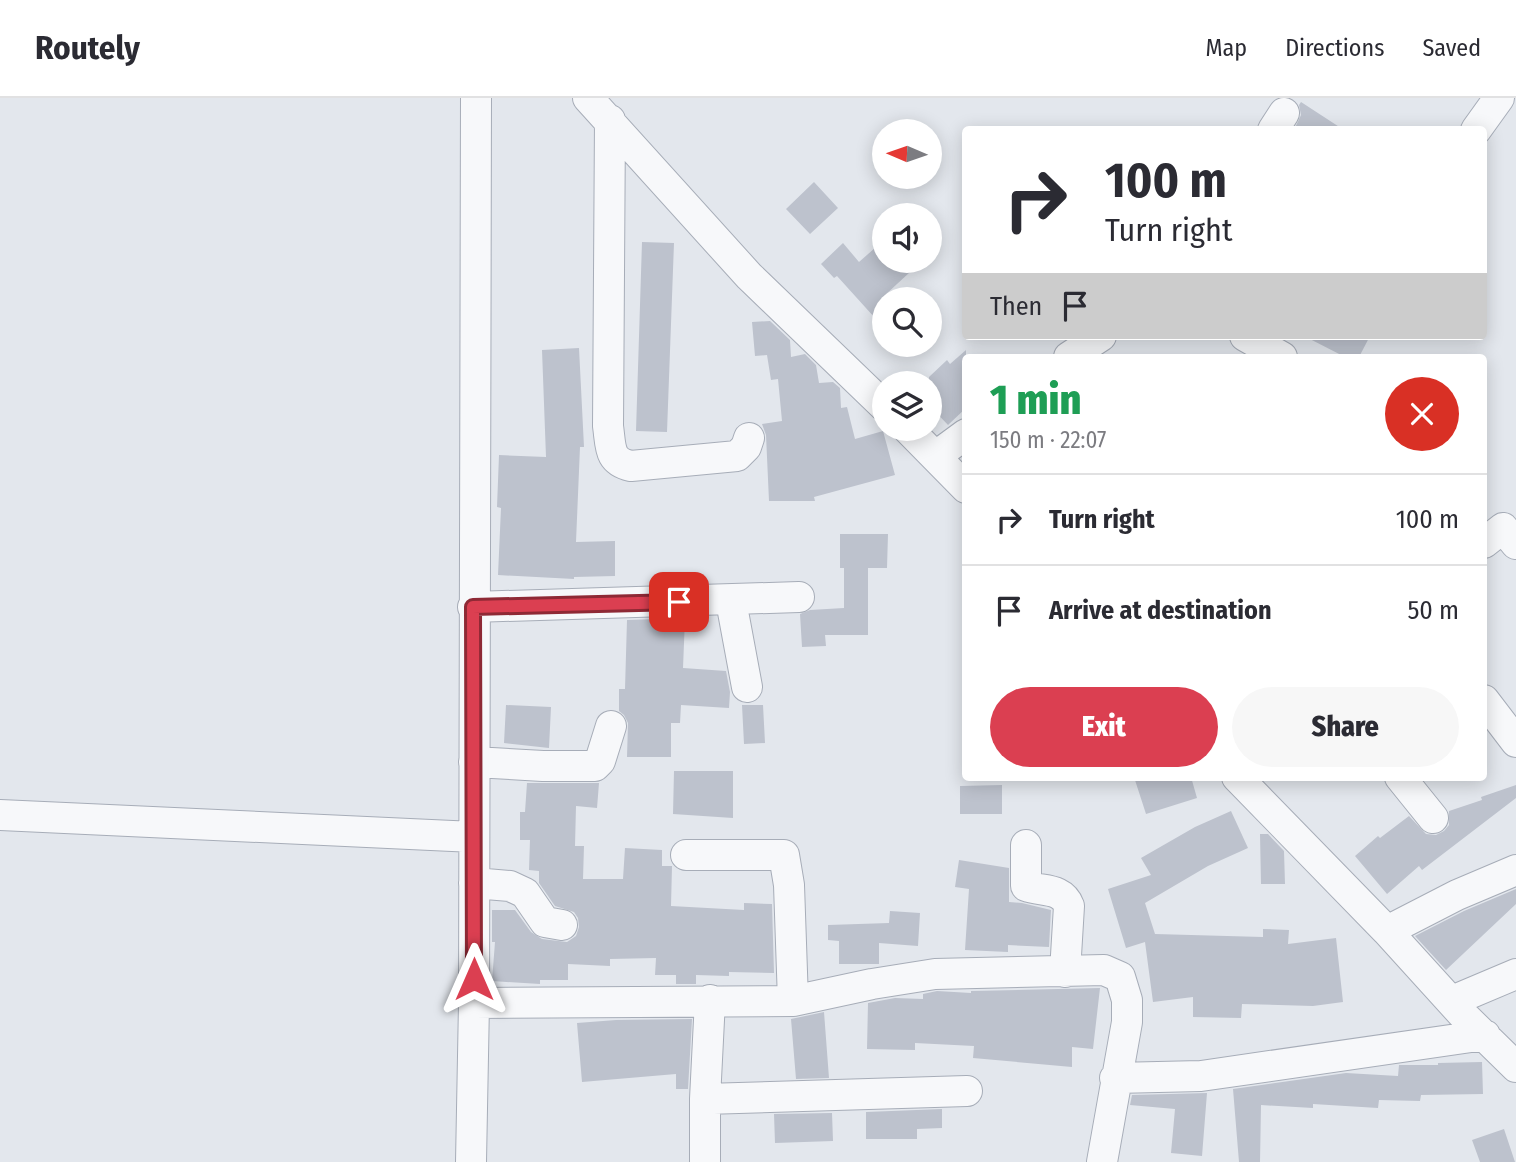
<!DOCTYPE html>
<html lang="en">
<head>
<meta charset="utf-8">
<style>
  :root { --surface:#fff; --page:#f7f7f7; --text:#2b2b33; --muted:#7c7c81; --line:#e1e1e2; --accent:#db3f51 }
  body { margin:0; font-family:"Fira Sans Condensed",sans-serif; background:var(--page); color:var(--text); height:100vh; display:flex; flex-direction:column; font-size:26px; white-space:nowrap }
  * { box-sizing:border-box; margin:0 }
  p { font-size:23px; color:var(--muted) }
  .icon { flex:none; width:38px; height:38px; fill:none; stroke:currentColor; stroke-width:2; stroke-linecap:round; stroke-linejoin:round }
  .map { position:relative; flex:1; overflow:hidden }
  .panel { position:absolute; left:962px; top:256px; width:525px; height:427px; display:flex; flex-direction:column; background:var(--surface); border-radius:7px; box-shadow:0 4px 18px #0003 }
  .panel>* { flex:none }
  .top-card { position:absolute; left:962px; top:28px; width:525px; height:214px; border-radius:7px; box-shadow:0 4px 18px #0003; background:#fff; color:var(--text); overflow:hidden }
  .needle { width:46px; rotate:272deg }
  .tools { position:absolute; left:872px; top:21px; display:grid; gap:14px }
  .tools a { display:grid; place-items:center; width:70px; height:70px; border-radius:50%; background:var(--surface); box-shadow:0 4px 18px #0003; font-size:35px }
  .pin { position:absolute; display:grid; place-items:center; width:60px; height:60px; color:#fff; margin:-30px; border-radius:14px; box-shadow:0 4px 10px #0006 }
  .me { position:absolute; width:77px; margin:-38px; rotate:0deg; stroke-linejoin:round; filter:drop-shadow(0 0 5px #0008) }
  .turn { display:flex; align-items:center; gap:24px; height:147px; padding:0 28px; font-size:32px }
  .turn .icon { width:91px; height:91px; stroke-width:2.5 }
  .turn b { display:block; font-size:49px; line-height:60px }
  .then { display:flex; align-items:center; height:66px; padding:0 28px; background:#0003; gap:14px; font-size:26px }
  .round { display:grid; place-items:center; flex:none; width:74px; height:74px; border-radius:37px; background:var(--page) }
  .head { display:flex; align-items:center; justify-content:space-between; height:119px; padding:0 28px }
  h1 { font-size:42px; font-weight:800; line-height:52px; color:#1e9e55 }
  .button { display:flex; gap:14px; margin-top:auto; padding:14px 28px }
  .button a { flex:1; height:80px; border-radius:42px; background:var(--accent); color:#fff; font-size:28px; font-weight:800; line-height:80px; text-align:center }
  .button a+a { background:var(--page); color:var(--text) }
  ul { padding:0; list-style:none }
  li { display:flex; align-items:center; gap:21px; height:91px; padding:0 28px; border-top:2px solid var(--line) }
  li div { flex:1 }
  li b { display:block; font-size:26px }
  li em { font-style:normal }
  header { display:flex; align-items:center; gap:42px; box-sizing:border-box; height:98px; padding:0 35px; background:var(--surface); border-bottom:2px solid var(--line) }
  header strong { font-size:33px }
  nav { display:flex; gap:38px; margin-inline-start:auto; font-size:24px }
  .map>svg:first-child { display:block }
</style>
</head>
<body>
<header>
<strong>Routely</strong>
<nav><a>Map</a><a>Directions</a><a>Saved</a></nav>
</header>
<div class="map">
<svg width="1516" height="1064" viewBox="0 0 1516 1064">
  <rect width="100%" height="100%" fill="#e3e7ed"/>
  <path fill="#bdc2cd" d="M 1301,4 L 1344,32 L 1294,32 L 1301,17 L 1299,7 Z
    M 814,84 L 838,110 L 810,136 L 786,111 Z
    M 884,142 L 884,163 L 922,163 L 884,198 L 884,230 L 837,178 L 834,180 L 821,166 L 843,145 L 859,164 Z
    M 642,144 L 674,145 L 667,334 L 636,333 Z
    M 770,223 L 790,242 L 791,259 L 805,256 L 816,267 L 819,285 L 833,284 L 840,290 L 841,310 L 847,309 L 855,341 L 883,333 L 895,377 L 814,399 L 815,403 L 769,403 L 766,337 L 762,326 L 782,323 L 778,281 L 771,282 L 767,257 L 755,258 L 752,224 Z
    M 1304,238 L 1370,238 L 1359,259 L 1345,259 Z
    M 579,250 L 584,349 L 580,349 L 576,444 L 615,443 L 615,478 L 574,479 L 574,481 L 498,477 L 501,410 L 497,409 L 499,357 L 546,359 L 542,252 Z
    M 966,252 L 966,310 L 948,327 L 929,307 L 929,279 L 947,262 L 950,266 Z
    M 840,436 L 888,436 L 887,470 L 868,470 L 868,537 L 825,537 L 826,548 L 802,549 L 800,516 L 810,512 L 844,510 L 844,470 L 840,470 Z
    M 685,520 L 683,570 L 726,573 L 730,594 L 729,610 L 681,607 L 680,625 L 671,625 L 671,659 L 627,659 L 628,625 L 624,617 L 619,613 L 619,591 L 625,591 L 627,522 Z
    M 506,607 L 551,609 L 549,650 L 504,645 Z
    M 742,607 L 763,607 L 765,645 L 744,646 Z
    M 674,673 L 733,673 L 733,720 L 673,716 Z
    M 1134,679 L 1191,679 L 1197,700 L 1146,716 Z
    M 527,685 L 599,685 L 597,710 L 576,708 L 575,748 L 584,748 L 583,781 L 623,781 L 625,750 L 662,752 L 662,768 L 672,768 L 671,808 L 744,812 L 744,805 L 772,806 L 774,875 L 729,874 L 729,878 L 696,877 L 696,886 L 676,886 L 676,877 L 655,877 L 656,860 L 610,861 L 610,868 L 568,866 L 568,882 L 540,882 L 540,886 L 492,883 L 495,844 L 492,844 L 492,812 L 515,812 L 531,834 L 542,841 L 567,844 L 576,838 L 579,829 L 578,820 L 574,814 L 555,808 L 539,785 L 539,773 L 529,772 L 530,742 L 520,742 L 520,714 L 525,714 Z
    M 1002,687 L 1002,716 L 960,716 L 960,688 Z
    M 1516,687 L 1516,700 L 1422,772 L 1419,768 L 1387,796 L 1355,758 L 1378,738 L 1380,740 L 1409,718 L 1426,736 L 1436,737 L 1444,733 L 1449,727 L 1449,713 L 1482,702 L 1481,699 Z
    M 1231,713 L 1248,750 L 1208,768 L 1145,805 L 1155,836 L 1263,839 L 1263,831 L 1289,832 L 1288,846 L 1336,840 L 1343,904 L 1313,908 L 1242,906 L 1241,920 L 1193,919 L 1193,899 L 1153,904 L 1145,844 L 1126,850 L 1108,791 L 1151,777 L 1141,760 L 1195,729 Z
    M 1260,736 L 1268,736 L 1284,753 L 1285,786 L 1261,786 Z
    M 959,762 L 1009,770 L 1009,804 L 1022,805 L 1051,812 L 1049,849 L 1008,847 L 1008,854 L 965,852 L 969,791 L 955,789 Z
    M 1516,791 L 1516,806 L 1446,872 L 1415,838 L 1464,813 Z
    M 890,813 L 920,815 L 918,848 L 879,845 L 879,866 L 839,866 L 839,843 L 828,842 L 828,827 L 889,825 Z
    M 1100,890 L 1093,951 L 1072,949 L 1072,969 L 973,960 L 974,948 L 915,945 L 915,952 L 867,951 L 868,905 L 895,900 L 923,901 L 923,896 L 937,893 L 971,895 L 971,893 Z
    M 824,914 L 829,980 L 796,981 L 791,921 Z
    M 692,921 L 688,991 L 676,991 L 676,976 L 582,984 L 577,925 L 616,922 Z
    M 1482,964 L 1483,996 L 1421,997 L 1420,1003 L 1379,1002 L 1378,1010 L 1313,1006 L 1313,1010 L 1261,1007 L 1260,1064 L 1239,1064 L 1233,991 L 1346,975 L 1398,978 L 1399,967 L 1438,967 L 1438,965 Z
    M 1207,995 L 1202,1058 L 1171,1055 L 1175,1011 L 1130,1007 L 1132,997 Z
    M 942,1011 L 942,1030 L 917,1031 L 917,1041 L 866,1041 L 866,1014 Z
    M 832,1015 L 833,1043 L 775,1045 L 774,1016 Z
    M 1504,1031 L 1515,1064 L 1480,1064 L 1472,1042 Z"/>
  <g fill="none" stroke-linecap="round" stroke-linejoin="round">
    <defs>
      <path id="minor" d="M 588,0 L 749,178 L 884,308
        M 610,22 L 608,328 C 611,348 608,363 631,368 L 737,358 L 746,349 L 749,340
        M 1273,32 L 1284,15
        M 1476,32 L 1499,0
        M 1245,238 L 1282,259
        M 1069,259 L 1101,238
        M 908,331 L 966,390
        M 936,358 L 966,336
        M 1484,445 L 1503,430 L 1516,446
        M 731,503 L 747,589
        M 473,509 L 799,499
        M 1484,602 L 1516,644
        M 474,664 L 543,668 L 595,668 L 600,663 L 611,628
        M 1237,679 L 1387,833 L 1466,920 L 1516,969
        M 1400,679 L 1433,720
        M 0,717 L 474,739
        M 1026,747 L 1026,788 C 1042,794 1062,789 1069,808 L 1065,874
        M 686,757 L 784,757 L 789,787 L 793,903
        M 474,785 L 510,788 L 525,795 L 545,824 L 562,827
        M 1387,833 L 1457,797 L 1516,772
        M 1452,903 L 1516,876
        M 474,905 L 793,903 L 872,886 L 935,876 L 1104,872 L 1120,879 L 1127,902 L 1127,924 L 1102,1064
        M 1115,980 L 1201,978 L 1485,937
        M 705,1001 L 967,993
        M 471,1064 L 474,905 L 476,0
        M 705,1064 L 705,1001 L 710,902"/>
    </defs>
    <use href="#minor" stroke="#a7adb8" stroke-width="32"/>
    <use href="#minor" stroke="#f7f8fa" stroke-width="30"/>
  </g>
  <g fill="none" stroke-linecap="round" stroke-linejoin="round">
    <defs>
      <path id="route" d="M 474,881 L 473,509 L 679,504"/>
    </defs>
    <use href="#route" stroke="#8e2935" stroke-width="18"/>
    <use href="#route" stroke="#db3f51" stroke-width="12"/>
  </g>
</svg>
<div class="tools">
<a><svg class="needle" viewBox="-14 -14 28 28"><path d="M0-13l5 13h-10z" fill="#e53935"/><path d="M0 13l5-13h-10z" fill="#7c7c81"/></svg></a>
<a><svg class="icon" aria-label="sound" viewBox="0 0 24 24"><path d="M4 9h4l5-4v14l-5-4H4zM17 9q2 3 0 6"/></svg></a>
<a><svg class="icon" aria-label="search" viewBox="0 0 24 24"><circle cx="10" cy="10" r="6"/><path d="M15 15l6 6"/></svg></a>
<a><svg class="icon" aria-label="layers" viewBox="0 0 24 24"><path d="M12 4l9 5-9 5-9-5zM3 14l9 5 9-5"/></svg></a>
</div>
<div class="pin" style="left:679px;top:504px;background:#d93025"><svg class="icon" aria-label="arrive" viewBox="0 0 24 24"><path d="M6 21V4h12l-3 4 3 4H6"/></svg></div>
<svg class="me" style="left:474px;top:881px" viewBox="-20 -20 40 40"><path d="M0-17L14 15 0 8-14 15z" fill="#db3f51" stroke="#fff" stroke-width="4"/></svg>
<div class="top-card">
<div class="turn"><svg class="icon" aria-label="right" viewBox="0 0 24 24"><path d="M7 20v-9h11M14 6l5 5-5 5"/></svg><div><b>100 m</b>Turn right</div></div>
<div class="then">Then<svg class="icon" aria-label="arrive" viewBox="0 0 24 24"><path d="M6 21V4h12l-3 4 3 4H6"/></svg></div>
</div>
<section class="panel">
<div class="head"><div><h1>1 min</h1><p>150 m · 22:07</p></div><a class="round" style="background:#d93025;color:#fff"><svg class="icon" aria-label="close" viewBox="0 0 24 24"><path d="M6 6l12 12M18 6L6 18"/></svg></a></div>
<ul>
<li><svg class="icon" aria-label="right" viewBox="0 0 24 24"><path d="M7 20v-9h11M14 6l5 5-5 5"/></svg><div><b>Turn right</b></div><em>100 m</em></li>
<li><svg class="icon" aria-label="arrive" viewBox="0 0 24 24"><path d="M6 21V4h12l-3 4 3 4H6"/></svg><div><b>Arrive at destination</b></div><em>50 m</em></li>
</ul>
<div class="button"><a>Exit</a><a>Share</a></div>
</section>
</div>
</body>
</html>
